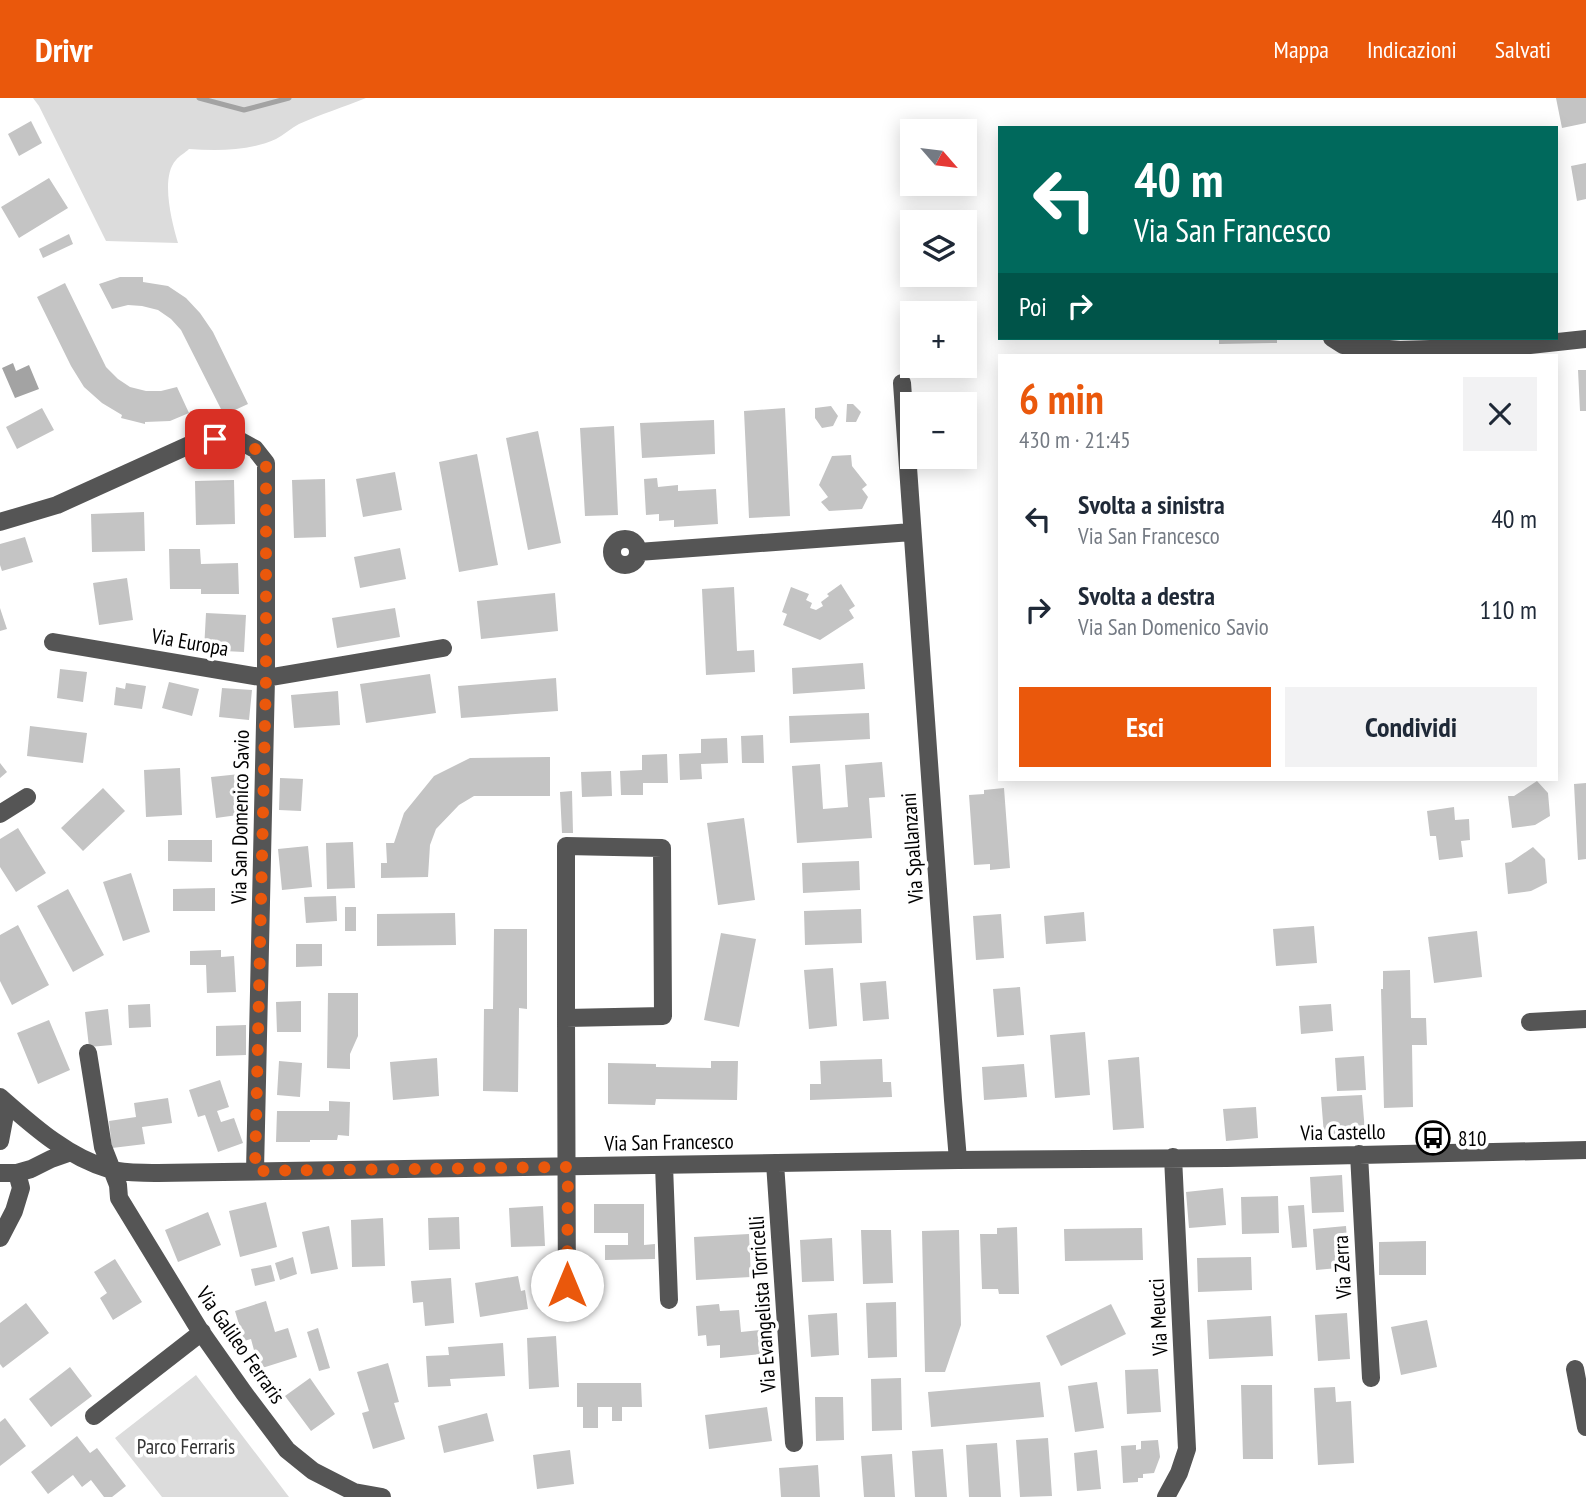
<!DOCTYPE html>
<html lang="it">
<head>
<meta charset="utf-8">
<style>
  :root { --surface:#fff; --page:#f2f2f3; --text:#1f2937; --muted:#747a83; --accent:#ea580c }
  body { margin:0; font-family:"PT Sans Narrow",sans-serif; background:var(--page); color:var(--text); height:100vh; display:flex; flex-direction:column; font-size:26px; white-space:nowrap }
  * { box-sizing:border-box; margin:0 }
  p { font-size:23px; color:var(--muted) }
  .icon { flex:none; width:38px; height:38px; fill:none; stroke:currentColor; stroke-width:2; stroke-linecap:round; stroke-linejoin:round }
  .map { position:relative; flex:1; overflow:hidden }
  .sheet { position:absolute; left:998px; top:256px; width:560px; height:427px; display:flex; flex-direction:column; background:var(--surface); border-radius:0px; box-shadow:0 4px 18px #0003 }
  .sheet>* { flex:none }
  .top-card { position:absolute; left:998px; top:28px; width:560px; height:214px; border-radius:0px; box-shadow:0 4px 18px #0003; background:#00695c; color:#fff; overflow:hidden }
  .needle { width:46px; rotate:118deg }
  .tools { position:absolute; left:900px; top:21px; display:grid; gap:14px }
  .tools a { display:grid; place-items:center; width:77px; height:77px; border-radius:0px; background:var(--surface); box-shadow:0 4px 18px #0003; font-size:35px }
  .pin { position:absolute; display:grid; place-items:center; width:60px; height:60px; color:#fff; margin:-30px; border-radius:14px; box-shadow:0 4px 10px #0006 }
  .me { position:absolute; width:77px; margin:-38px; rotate:0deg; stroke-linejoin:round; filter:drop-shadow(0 0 5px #0008) }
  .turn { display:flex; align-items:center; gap:24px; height:147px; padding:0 21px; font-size:32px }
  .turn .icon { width:91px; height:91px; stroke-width:2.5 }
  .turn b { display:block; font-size:49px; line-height:60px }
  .then { display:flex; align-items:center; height:66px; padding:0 21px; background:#0003; gap:14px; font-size:26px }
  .round { display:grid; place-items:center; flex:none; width:74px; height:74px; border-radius:0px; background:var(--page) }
  .headline { display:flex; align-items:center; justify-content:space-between; height:119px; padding:0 21px }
  h1 { font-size:42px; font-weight:700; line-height:52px; color:var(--accent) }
  .action { display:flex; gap:14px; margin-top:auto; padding:14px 21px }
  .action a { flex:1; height:80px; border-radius:0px; background:var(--accent); color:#fff; font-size:28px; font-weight:700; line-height:80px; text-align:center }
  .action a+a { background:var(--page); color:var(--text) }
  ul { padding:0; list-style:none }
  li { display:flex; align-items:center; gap:21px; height:91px; padding:0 21px }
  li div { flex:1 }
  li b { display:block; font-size:26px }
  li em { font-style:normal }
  header { display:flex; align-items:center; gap:42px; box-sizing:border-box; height:98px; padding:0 35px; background:var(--accent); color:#fff }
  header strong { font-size:33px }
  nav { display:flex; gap:38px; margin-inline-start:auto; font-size:24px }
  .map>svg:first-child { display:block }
</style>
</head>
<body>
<header>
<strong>Drivr</strong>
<nav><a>Mappa</a><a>Indicazioni</a><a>Salvati</a></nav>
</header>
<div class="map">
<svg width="1586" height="1399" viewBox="0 0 1586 1399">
  <rect width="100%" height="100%" fill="#fff"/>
  <path fill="#dcdcdc" d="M 33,0 L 366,0 C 344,9 321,16 299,26 C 291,30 284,37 276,41 C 250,53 218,53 189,51 C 185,55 179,58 176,62 C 160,79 172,125 178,145 L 106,143 L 39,8 Z
    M 196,1277 L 289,1399 L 162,1399 L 115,1340 Z"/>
  <path fill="#a3a3a3" d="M 13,265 L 16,273 L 29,267 L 39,291 L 15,300 L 2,270 Z"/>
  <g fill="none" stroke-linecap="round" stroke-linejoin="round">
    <path stroke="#a3a3a3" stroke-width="5" d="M 199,0 L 244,12 L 289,0"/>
  </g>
  <path fill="#c4c4c4" d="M 1556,0 L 1586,0 L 1586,25 L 1562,30 Z
    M 31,23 L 42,45 L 19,58 L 8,36 Z
    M 1586,65 L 1586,101 L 1577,103 L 1571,68 Z
    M 49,80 L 68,110 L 19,140 L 1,109 Z
    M 69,136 L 73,146 L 43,160 L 39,151 Z
    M 120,179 L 143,179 L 143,184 L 168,188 L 186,200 L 200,215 L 213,234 L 248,306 L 224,317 L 181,232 L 171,221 L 158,212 L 142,208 L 128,207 L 112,211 L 99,186 Z
    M 65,185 L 106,269 L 118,281 L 130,289 L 146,293 L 161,293 L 177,289 L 189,315 L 170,323 L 145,324 L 145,326 L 121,320 L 122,317 L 102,305 L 84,289 L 71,268 L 37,199 Z
    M 1219,240 L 1277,240 L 1277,245 L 1219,246 Z
    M 1578,272 L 1586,272 L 1586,313 L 1580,313 Z
    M 847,306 L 853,306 L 861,314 L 856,324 L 846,324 Z
    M 831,308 L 838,318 L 833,328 L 822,330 L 815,320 L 815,310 Z
    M 42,310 L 54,332 L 17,351 L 6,329 Z
    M 785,310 L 790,418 L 749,420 L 744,313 Z
    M 714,322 L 715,356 L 642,360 L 640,325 Z
    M 614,328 L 618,417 L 585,418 L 580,330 Z
    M 538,333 L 561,445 L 528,452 L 506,340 Z
    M 477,356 L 498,467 L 459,474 L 439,364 Z
    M 851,357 L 852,368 L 867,387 L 862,391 L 868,399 L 862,411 L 829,413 L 821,404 L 828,399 L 819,387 L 832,358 Z
    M 395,374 L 402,412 L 363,419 L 356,381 Z
    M 657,380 L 658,389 L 678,387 L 678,393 L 716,391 L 718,426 L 674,429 L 674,422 L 659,423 L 659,416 L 646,417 L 644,381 Z
    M 325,381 L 326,439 L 294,440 L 292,382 Z
    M 234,382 L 235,426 L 196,427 L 195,383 Z
    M 144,414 L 145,453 L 92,454 L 91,416 Z
    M 25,439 L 33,464 L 2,473 L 0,467 L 0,446 Z
    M 400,450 L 406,481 L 360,490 L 354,459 Z
    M 169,451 L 200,451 L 201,466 L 238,465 L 239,496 L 201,496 L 201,491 L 170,491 Z
    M 127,480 L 133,522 L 99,527 L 93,485 Z
    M 841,486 L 855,508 L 849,512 L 854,520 L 820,542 L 783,527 L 787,516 L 782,514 L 791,489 L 809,496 L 806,502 L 812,505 L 810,510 L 816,512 L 823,508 L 821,504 L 829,498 L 827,496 Z
    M 734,489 L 737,553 L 754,552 L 755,574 L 706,577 L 702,491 Z
    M 555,495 L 558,533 L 481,541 L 477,503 Z
    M 0,510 L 7,531 L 0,533 Z
    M 395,510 L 400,539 L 337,550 L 332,520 Z
    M 206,515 L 246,517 L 244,554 L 204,552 Z
    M 863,565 L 865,591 L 793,596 L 792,570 Z
    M 60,571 L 87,574 L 83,604 L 57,600 Z
    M 430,576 L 436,615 L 366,625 L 360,586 Z
    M 556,580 L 558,613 L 461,620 L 458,588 Z
    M 169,584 L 199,591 L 192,618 L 162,610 Z
    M 126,585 L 146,588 L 142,611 L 114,607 L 116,589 L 125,591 Z
    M 222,590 L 252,592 L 249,622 L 219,619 Z
    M 338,593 L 340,627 L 294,630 L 291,597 Z
    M 869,615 L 870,641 L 790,645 L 789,618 Z
    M 30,628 L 87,635 L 83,665 L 27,658 Z
    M 763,637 L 764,665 L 742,665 L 741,638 Z
    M 727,640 L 728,665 L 701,666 L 702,681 L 680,682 L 679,656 L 701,655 L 701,641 Z
    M 667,656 L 668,685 L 643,685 L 643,697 L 621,697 L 620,673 L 642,672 L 642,657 Z
    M 550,659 L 550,698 L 474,698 L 459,707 L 436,731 L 430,747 L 428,779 L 381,780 L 381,765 L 387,765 L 386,745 L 394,745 L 404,715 L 434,678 L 470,660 Z
    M 882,664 L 885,699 L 869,700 L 872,740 L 797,745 L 792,668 L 820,666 L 823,711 L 848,709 L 845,667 Z
    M 0,665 L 7,674 L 0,680 Z
    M 180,670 L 182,717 L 146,719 L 144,672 Z
    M 611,673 L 612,698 L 582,699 L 581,674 Z
    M 240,676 L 245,716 L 216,720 L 211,679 Z
    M 280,680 L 303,681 L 301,713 L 279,712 Z
    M 1537,683 L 1548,695 L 1550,718 L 1535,727 L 1512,730 L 1508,698 L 1514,698 Z
    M 1586,685 L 1586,761 L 1578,762 L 1574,686 Z
    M 103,690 L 125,713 L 83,753 L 61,730 Z
    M 1004,690 L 1010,770 L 990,772 L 990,766 L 974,767 L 969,697 L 984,696 L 984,692 Z
    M 572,693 L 573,735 L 562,735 L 560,694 Z
    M 1454,709 L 1455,722 L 1469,721 L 1470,742 L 1461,743 L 1463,759 L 1439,762 L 1436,738 L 1430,738 L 1427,713 Z
    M 744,720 L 755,802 L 718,807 L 707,725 Z
    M 18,730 L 46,775 L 16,794 L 0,769 L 0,741 Z
    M 168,742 L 212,742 L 212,764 L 168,763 Z
    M 353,744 L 355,790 L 327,791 L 326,745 Z
    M 308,748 L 312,789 L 282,792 L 278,751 Z
    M 1533,749 L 1545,761 L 1547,785 L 1531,793 L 1508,796 L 1505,765 L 1511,764 Z
    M 859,763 L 860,792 L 803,795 L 802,765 Z
    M 131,775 L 150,834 L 123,843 L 103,784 Z
    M 215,790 L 215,813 L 173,813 L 173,791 Z
    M 68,791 L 104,857 L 73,874 L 37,808 Z
    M 336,798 L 337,823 L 306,825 L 304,799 Z
    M 345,809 L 356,809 L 356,833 L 345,833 Z
    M 861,811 L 862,845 L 805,847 L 804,813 Z
    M 1084,814 L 1086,843 L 1046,846 L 1044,818 Z
    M 455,815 L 456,847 L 377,848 L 377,816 Z
    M 1001,816 L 1004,860 L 976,862 L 973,818 Z
    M 18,827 L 49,887 L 12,907 L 0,883 L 0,837 Z
    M 1314,828 L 1317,865 L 1276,868 L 1273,831 Z
    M 494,831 L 527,831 L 527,911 L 519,910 L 518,994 L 483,993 L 484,911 L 493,911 Z
    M 1477,833 L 1482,879 L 1434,885 L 1428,839 Z
    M 721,835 L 756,841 L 739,929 L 704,922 Z
    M 296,846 L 322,846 L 322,868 L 296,869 Z
    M 221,852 L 221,859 L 234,858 L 236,894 L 207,895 L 206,867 L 190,867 L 190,853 Z
    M 833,870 L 837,928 L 809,931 L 804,872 Z
    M 1410,872 L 1411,920 L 1426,920 L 1427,947 L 1412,947 L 1413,1009 L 1384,1010 L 1381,891 L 1383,891 L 1383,873 Z
    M 886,883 L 889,921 L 863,923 L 860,885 Z
    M 1020,889 L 1024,937 L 997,939 L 993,891 Z
    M 328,895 L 358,895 L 358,938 L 350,956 L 350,971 L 327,970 Z
    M 301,903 L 301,934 L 277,934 L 276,904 Z
    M 150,906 L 151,929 L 129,930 L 128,907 Z
    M 1331,906 L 1333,933 L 1301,936 L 1299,908 Z
    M 108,911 L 112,947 L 89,949 L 85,914 Z
    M 49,922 L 70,972 L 38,986 L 17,935 Z
    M 246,927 L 246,957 L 216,958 L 216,928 Z
    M 1085,934 L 1090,997 L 1055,1000 L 1050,937 Z
    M 1364,958 L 1366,992 L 1337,993 L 1335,960 Z
    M 1139,959 L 1144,1030 L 1113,1032 L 1108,962 Z
    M 437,960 L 439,998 L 393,1002 L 390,964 Z
    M 882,961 L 883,984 L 891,984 L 892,999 L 810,1002 L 810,986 L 821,986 L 820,963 Z
    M 279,963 L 302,965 L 300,999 L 277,997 Z
    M 711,963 L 738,963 L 737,1002 L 656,1001 L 655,1007 L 608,1006 L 608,965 L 656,966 L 656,969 L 711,970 Z
    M 1024,966 L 1027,999 L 984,1002 L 982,969 Z
    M 220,982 L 229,1009 L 217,1013 L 221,1024 L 234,1020 L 243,1045 L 218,1054 L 205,1017 L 198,1019 L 189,992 Z
    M 1362,997 L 1365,1034 L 1324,1037 L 1321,999 Z
    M 168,1000 L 172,1025 L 142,1029 L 145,1046 L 112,1050 L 109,1023 L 136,1019 L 134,1005 Z
    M 329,1003 L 350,1004 L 349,1038 L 338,1037 L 337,1042 L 310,1042 L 310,1044 L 276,1044 L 277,1013 L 329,1013 Z
    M 1256,1009 L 1258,1040 L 1226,1043 L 1223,1011 Z
    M 1342,1077 L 1344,1114 L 1312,1115 L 1310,1079 Z
    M 1223,1090 L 1226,1127 L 1189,1130 L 1186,1094 Z
    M 1278,1098 L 1279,1135 L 1242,1136 L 1241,1099 Z
    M 266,1104 L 277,1149 L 240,1159 L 229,1113 Z
    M 594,1106 L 644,1106 L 644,1147 L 655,1146 L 655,1161 L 605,1162 L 605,1147 L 628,1147 L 628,1135 L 594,1135 Z
    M 1304,1107 L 1307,1149 L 1292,1150 L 1288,1108 Z
    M 543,1108 L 545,1148 L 511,1149 L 509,1110 Z
    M 208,1114 L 221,1147 L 178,1164 L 165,1132 Z
    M 459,1119 L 460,1151 L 429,1152 L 428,1120 Z
    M 383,1120 L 385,1168 L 352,1169 L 351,1122 Z
    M 329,1128 L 338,1171 L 311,1176 L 302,1134 Z
    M 1346,1128 L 1349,1169 L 1316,1172 L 1313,1131 Z
    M 1017,1129 L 1019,1196 L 999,1196 L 998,1191 L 982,1191 L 980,1136 L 997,1136 L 997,1130 Z
    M 1142,1130 L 1143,1162 L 1065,1163 L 1064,1131 Z
    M 861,1132 L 891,1132 L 893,1185 L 863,1186 Z
    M 959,1132 L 961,1227 L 945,1274 L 925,1274 L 922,1133 Z
    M 749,1136 L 751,1179 L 696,1182 L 694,1139 Z
    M 832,1140 L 834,1183 L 802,1184 L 800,1142 Z
    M 1426,1143 L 1426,1177 L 1379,1177 L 1379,1144 Z
    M 293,1159 L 297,1176 L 280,1182 L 275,1165 Z
    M 1251,1159 L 1252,1192 L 1198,1194 L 1197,1160 Z
    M 115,1161 L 142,1204 L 113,1222 L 100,1200 L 107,1195 L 94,1174 Z
    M 271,1167 L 275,1183 L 255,1188 L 251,1171 Z
    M 518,1178 L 521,1193 L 525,1192 L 528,1211 L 480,1219 L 475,1185 Z
    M 451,1180 L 454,1225 L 425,1228 L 423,1204 L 413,1205 L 411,1183 Z
    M 266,1203 L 275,1234 L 288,1230 L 297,1259 L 259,1271 L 251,1241 L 244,1243 L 235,1213 Z
    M 896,1204 L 897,1259 L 868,1260 L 866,1205 Z
    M 26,1205 L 49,1235 L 3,1270 L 0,1266 L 0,1225 Z
    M 719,1206 L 720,1213 L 739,1212 L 741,1234 L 760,1232 L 762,1256 L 720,1260 L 720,1247 L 707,1248 L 706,1237 L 698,1238 L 696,1208 Z
    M 1111,1206 L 1126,1236 L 1061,1268 L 1046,1238 Z
    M 837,1215 L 839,1257 L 811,1259 L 808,1217 Z
    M 1347,1215 L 1350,1261 L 1318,1263 L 1315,1217 Z
    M 1271,1218 L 1273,1258 L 1209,1261 L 1207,1222 Z
    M 1427,1222 L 1437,1269 L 1401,1277 L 1391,1229 Z
    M 318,1230 L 330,1270 L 319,1273 L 307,1234 Z
    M 556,1238 L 559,1289 L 529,1291 L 527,1240 Z
    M 503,1245 L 505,1278 L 450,1281 L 451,1288 L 428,1289 L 426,1258 L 449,1257 L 448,1249 Z
    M 388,1265 L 399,1304 L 394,1305 L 405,1341 L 373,1351 L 362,1315 L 369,1313 L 357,1274 Z
    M 70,1269 L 92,1298 L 51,1329 L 29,1301 Z
    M 1158,1271 L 1161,1314 L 1127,1316 L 1125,1272 Z
    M 310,1280 L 335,1316 L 311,1333 L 285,1298 Z
    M 901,1280 L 902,1332 L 872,1333 L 871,1281 Z
    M 1040,1284 L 1044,1319 L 931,1329 L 928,1294 Z
    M 1097,1284 L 1104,1330 L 1075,1334 L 1068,1288 Z
    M 577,1285 L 641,1285 L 642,1309 L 622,1309 L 622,1323 L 612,1323 L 612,1309 L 598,1309 L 598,1330 L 583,1330 L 583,1309 L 577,1309 Z
    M 1241,1287 L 1272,1287 L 1273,1361 L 1243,1361 Z
    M 1335,1289 L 1336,1304 L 1351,1303 L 1354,1365 L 1318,1367 L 1314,1290 Z
    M 815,1299 L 843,1299 L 844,1342 L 816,1343 Z
    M 767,1309 L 772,1343 L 709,1351 L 705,1317 Z
    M 487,1315 L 494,1343 L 444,1355 L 438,1328 Z
    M 5,1320 L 26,1348 L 0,1368 L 0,1324 Z
    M 77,1338 L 90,1355 L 97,1350 L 126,1388 L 112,1399 L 104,1399 L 91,1382 L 82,1389 L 73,1377 L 48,1396 L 31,1374 Z
    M 1048,1340 L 1052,1398 L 1020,1399 L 1016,1342 Z
    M 1158,1342 L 1160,1359 L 1154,1375 L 1143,1376 L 1143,1380 L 1138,1380 L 1138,1384 L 1123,1385 L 1121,1348 L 1136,1347 L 1136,1352 L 1141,1351 L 1141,1343 Z
    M 997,1345 L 1001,1399 L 969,1399 L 966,1347 Z
    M 943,1351 L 947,1399 L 915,1399 L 912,1353 Z
    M 570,1352 L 574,1386 L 537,1391 L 533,1357 Z
    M 1097,1352 L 1101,1391 L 1077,1393 L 1074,1355 Z
    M 892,1356 L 895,1399 L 864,1399 L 861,1358 Z
    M 818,1367 L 820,1399 L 781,1399 L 779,1370 Z"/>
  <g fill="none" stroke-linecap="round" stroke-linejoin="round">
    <path stroke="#555" stroke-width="18" d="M 1332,240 L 1343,247 L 1400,252 L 1520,248 L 1586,241
      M 902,285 L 953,1002 L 958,1062
      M 0,424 L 57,407 L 196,344 L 233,339 L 255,351 L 266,365 L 266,580 L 255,1073
      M612 454a13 13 0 1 1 26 0a13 13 0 1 1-26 0Z
      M 638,454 L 912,434
      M 53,544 L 266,580 L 443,550
      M 0,716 L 27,699
      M 566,920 L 566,748 L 662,750 L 663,918 L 566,920 L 567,1211
      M 1530,924 L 1586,921
      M 88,955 L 103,1049 L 118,1087 L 119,1100 L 199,1231 L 244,1295 L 287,1352 L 313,1373 L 354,1394 L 382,1399
      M 0,999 C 32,1027 67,1059 109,1071 C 124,1076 143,1074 158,1075 L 958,1062 L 1227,1060 L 1586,1052
      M 0,1007 L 4,1022 L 0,1043
      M 1359,1056 L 1371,1280
      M 775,1065 L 794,1345
      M 664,1067 L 669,1202
      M 0,1075 L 17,1075 L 31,1071 L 51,1061 L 71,1054
      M 0,1140 L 14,1113 L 21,1090 L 17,1075
      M 1575,1271 L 1586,1329
      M 94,1318 L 202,1234
      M 1166,1399 L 1179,1375 L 1187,1351 L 1173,1059"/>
  </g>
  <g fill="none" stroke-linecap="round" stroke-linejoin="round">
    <path stroke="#ea580c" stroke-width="12" stroke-dasharray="0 21.6" d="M 215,341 L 233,339 L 255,351 L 266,365 L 266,580 L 255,1073 L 568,1069 L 567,1187"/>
  </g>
  <defs>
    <symbol id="bus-ring" viewBox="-11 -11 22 22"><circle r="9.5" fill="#fff" stroke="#000" stroke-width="1.5"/><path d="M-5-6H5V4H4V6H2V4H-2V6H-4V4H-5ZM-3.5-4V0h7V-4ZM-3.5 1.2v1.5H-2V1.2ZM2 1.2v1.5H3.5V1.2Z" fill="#000"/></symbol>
  </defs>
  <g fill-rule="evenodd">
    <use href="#bus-ring" x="1414" y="1021" width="38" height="38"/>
  </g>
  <g text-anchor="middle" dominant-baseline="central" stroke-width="7" stroke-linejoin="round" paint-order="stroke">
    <g font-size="21" fill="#000" stroke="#fff">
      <text transform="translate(190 544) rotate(10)">Via Europa</text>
      <text transform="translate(240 719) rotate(-89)">Via San Domenico Savio</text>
      <text transform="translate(912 750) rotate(-94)">Via Spallanzani</text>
      <text transform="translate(1343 1034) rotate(-1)">Via Castello</text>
      <text transform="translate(669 1044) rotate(-1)">Via San Francesco</text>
      <text transform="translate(1342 1169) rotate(-93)">Via Zerra</text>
      <text transform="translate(762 1206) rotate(-94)">Via Evangelista Torricelli</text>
      <text transform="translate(1158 1219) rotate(-93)">Via Meucci</text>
      <text transform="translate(241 1247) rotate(55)">Via Galileo Ferraris</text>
    </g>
    <g font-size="21" fill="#000" stroke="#fff" text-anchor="start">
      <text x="1458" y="1040">810</text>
    </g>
    <g font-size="21" fill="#333" stroke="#fff">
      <text x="186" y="1348">Parco Ferraris</text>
    </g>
  </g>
</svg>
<div class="tools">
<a><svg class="needle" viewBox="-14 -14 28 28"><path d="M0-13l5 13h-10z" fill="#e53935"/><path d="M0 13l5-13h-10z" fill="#747a83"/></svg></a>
<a><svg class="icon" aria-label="layers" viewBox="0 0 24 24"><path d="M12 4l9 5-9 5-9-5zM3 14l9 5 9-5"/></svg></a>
<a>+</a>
<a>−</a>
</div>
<div class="pin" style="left:215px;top:341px;background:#d93025"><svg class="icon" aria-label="arrive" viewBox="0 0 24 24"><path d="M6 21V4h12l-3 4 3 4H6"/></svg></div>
<svg class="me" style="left:567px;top:1187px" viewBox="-20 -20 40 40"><circle r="19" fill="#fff"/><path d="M0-13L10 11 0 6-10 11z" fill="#ea580c"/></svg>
<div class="top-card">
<div class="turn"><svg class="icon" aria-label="left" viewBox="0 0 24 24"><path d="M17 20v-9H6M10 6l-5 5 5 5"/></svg><div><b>40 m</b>Via San Francesco</div></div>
<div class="then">Poi<svg class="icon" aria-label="right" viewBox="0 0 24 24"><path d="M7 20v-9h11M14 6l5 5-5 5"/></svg></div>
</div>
<section class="sheet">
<div class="headline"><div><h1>6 min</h1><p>430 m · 21:45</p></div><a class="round"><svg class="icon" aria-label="close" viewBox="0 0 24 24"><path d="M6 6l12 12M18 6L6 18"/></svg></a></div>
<ul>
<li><svg class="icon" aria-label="left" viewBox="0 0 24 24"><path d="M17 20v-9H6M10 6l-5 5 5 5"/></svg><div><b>Svolta a sinistra</b><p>Via San Francesco</p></div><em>40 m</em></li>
<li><svg class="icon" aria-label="right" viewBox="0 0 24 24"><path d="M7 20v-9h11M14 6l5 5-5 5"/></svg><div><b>Svolta a destra</b><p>Via San Domenico Savio</p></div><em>110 m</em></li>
</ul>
<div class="action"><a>Esci</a><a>Condividi</a></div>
</section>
</div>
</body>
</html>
